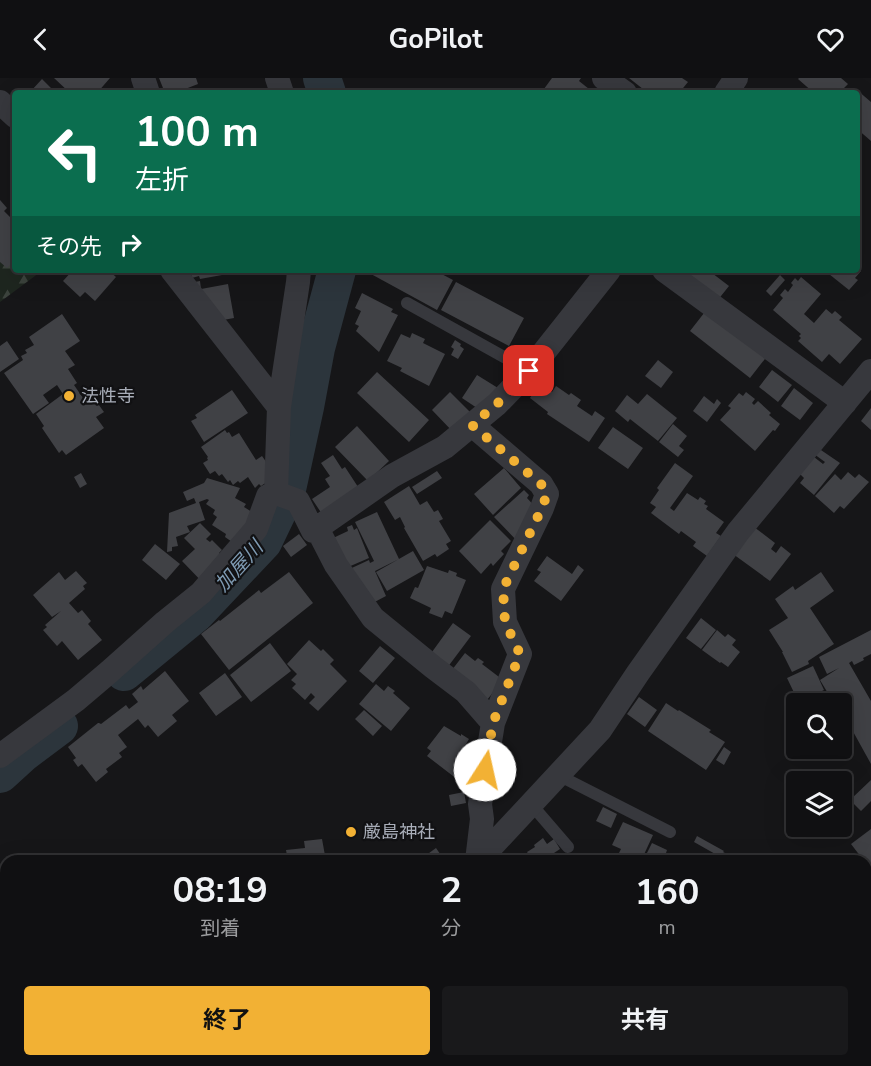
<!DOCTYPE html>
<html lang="ja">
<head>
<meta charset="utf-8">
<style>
  :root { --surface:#101012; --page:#19191b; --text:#f1f3f6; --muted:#9c9d9f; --line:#303032; --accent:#f2b134 }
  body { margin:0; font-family:"Nunito Sans","Noto Sans JP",sans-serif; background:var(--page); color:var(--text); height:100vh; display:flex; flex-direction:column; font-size:22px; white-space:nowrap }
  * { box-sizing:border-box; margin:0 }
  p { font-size:20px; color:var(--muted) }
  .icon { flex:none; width:33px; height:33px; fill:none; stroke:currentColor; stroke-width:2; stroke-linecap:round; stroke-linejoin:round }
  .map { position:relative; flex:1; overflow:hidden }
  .side { position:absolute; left:0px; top:777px; width:872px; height:212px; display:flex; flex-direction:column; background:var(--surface); border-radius:18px 18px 0 0; box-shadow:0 6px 24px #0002,0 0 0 2px var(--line) }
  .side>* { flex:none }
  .top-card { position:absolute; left:12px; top:12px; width:848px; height:183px; border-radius:6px; box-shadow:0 6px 24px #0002,0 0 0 2px var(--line); background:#0b6e4f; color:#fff; overflow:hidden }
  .fabs { position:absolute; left:786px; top:615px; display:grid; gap:12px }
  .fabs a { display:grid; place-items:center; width:66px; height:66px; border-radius:6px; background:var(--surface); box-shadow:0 6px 24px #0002,0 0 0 2px var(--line); font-size:30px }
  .pin { position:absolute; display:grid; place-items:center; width:51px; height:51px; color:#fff; margin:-26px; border-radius:12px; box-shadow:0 3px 9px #0006 }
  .me { position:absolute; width:66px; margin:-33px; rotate:10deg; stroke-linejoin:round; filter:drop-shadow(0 0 4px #0008) }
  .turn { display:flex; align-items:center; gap:21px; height:126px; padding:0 24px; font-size:27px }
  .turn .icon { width:78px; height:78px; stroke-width:2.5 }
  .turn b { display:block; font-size:42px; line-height:51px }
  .then { display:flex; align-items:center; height:57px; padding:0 24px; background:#0003; gap:12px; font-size:22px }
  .eta { display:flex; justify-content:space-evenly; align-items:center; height:102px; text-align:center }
  .eta b { font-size:36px; font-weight:700; line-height:42px }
  .cta { display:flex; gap:12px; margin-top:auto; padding:12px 24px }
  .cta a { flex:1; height:69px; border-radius:6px; background:var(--accent); color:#111; font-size:24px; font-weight:700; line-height:69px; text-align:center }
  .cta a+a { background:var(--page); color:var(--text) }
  header { display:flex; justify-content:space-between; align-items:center; height:78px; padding:0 24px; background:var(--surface); font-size:27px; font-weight:700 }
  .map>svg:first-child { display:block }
</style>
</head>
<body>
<header><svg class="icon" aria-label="back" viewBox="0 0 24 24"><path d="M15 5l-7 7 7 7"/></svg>GoPilot<svg class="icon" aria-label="heart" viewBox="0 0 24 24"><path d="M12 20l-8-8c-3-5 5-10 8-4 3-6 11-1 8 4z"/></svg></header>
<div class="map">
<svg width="871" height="988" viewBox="0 0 871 988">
  <defs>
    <pattern id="forest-firs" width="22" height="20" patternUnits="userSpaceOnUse" patternTransform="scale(1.5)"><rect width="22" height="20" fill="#1e261f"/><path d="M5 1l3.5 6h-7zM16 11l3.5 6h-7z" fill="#3c433d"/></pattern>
  </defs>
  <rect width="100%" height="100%" fill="#161618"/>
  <path fill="url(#forest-firs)" d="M 15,169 L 15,192 L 43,192 L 0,224 L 0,174 Z"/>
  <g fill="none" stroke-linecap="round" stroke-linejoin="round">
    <path stroke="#2c353c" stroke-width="38" d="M 322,0 L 327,15
      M 124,594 L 196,535 L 263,464 L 286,416 L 305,329 L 316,270 L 337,192
      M 0,696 L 23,675 L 59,648"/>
  </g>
  <path fill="#404145" d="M 54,0 L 110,0 L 97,15 L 70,15 Z
    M 159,0 L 196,0 L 198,6 L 175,15 L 165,15 Z
    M 552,0 L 581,0 L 579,3 L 589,11 L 586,15 L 541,15 Z
    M 629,0 L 682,0 L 688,4 L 679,15 L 648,15 Z
    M 799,0 L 841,0 L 848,6 L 839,15 L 814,15 L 798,1 Z
    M 42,1 L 56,15 L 34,15 L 31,13 Z
    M 857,12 L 871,24 L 871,63 L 856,50 L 856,15 L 854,15 Z
    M 0,122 L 7,130 L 4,133 L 15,144 L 15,182 L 7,190 L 0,184 Z
    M 856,181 L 862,186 L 858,190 L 861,193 L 855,200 L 858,202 L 849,212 L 824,192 L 856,192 Z
    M 73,192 L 108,192 L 116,199 L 95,223 L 85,214 L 80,219 L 63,203 Z
    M 190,192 L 232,192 L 233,195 L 200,201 L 199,198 L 192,200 Z
    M 373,192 L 434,192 L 453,202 L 437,232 L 371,196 Z
    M 675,192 L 708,192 L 729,208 L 717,223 Z
    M 780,197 L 785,202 L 771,218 L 766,213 Z
    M 801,199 L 821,216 L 804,236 L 814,245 L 826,231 L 832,236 L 835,233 L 842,239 L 839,242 L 862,261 L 840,286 L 829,276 L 822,284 L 798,263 L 801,260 L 799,258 L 801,256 L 773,232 L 783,220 L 780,217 L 785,211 L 788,214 L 793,207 L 791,205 L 795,200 L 798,203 Z
    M 200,203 L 201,211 L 228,206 L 234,240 L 207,245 L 184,206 Z
    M 456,204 L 524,240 L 509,268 L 441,232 Z
    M 362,215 L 393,231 L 391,234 L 398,237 L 379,274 L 356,253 L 359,248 L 355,246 L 361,233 L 355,230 Z
    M 708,230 L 768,277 L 750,300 L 690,253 Z
    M 62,236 L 80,263 L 65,273 L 75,287 L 68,291 L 77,305 L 74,307 L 83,320 L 90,315 L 104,334 L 96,339 L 104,350 L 66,377 L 62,372 L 59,375 L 42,350 L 44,348 L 36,336 L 63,316 L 57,307 L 43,317 L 49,325 L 33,336 L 4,295 L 23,282 L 21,278 L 27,275 L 25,272 L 34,267 L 29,259 Z
    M 412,255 L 425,261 L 423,265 L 445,276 L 429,308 L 400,293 L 402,290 L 387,283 L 401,256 L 410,260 Z
    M 455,262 L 461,266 L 460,268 L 464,271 L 458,281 L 451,277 L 454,271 L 451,269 Z
    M 7,263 L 19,281 L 0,294 L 0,268 Z
    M 658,282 L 673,294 L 661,310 L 645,298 Z
    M 772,292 L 792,307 L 778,324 L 759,309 Z
    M 377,294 L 429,342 L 409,364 L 357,315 Z
    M 477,297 L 498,310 L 483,334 L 462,320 Z
    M 539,306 L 552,314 L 556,308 L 569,317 L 571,315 L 581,322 L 577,328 L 592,338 L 595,333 L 605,340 L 589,364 L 547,336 L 548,334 L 530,320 Z
    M 794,310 L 813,325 L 800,342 L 781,328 Z
    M 232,312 L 248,335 L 204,364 L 191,343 L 197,340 L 195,337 Z
    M 450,314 L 474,338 L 455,356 L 432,332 Z
    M 746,314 L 755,321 L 752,325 L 754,327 L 758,323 L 771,335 L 769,337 L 780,346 L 775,353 L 773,352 L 755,373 L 720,342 L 731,330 L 728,328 L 739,315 L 743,318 Z
    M 647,316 L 677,340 L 658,363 L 630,341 L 628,344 L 615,333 L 627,317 L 638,326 Z
    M 704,318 L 714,326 L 717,321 L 721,325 L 707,344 L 693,333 Z
    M 871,330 L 871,352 L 861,343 Z
    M 673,346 L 687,358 L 679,368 L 684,372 L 678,379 L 659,364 Z
    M 357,348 L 389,383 L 368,403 L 335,369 Z
    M 613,349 L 643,370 L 628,391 L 598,370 Z
    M 225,352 L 227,355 L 229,354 L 232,359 L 239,355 L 256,382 L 262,378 L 274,395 L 271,401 L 261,408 L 259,406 L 255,410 L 248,399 L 240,405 L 238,403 L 233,407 L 230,402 L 228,404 L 222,396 L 219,398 L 215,393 L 210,396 L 203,385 L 208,382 L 207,380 L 208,379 L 201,369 Z
    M 818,370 L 840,385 L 814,417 L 800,405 L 804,400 L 800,396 L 814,379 L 823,386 L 825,384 L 814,376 Z
    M 333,377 L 342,391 L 345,389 L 362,415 L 324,439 L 312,421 L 330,409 L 325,401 L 330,398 L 321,385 Z
    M 675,385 L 693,398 L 670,430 L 674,433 L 687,415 L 698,422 L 700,419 L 706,423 L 704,426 L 708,428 L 706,431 L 724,444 L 716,455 L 721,458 L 707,478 L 693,468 L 696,464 L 681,453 L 679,456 L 651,435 L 656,429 L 650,425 L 659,412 L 657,410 Z
    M 504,390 L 521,410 L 493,437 L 474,416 Z
    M 437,393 L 442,400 L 417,416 L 412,409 Z
    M 848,394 L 855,400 L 859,396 L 869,404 L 844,431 L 840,428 L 834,435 L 815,418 L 835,396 L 841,402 Z
    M 81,395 L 87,406 L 80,410 L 74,399 Z
    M 207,400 L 240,410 L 235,420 L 246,426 L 244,429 L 252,434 L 245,473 L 225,459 L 226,456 L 212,447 L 217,439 L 213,436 L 215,432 L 206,426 L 209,422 L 207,421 L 199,424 L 205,442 L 187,448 L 190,454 L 176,459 L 178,468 L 172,469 L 172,473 L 167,474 L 169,435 L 196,425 L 194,420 L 187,423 L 183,414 L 204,405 Z
    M 409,408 L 420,427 L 427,423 L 434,434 L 438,432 L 443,441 L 439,443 L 451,463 L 446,466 L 449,471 L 437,479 L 435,476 L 423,483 L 404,450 L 405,449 L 400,439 L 395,442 L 384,424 Z
    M 524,412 L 529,417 L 527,420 L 539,433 L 520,466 L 494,439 Z
    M 377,434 L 399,481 L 375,493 L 386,518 L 369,527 L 341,495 L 369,482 L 370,485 L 374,483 L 355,444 Z
    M 490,442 L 511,463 L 501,473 L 504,476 L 493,488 L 491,485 L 481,496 L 459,473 Z
    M 200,445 L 211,456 L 206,461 L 210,464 L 212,462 L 222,472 L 219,475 L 231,487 L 208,510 L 182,483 L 195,471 L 184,460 Z
    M 352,447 L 354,452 L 357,450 L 369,480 L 339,493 L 331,461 L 348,453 L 347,449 Z
    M 754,449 L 775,465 L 771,471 L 776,475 L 781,468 L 791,476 L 770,503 L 733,476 Z
    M 299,456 L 307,467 L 291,479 L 283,468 Z
    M 155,466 L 180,486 L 166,502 L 142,482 Z
    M 413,473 L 424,492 L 387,513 L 376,494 Z
    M 547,478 L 572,496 L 578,487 L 584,492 L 561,523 L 534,503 L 541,494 L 537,492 Z
    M 427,488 L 448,495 L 449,492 L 457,495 L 456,498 L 466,502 L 452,536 L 445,533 L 442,540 L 429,535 L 431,530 L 410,520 L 415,509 L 418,510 Z
    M 76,493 L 87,505 L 83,508 L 85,511 L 69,525 L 78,535 L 82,532 L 91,543 L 88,546 L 102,562 L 78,582 L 62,563 L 57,568 L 43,552 L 47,549 L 45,547 L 61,533 L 52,539 L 33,517 L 59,494 L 65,502 Z
    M 289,494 L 313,525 L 229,592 L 201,556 L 219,542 L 220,543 L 259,512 L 261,515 Z
    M 821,494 L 834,513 L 810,530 L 834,566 L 808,583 L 809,586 L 792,594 L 782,574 L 783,574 L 769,552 L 788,540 L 775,521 L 793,508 L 795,512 Z
    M 701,540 L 716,552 L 701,571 L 686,560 Z
    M 453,545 L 471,558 L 441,598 L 424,585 Z
    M 717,552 L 725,559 L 728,556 L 736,562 L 732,567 L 740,574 L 728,589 L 721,584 L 720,585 L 702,572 Z
    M 871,552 L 871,576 L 863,580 L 864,582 L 854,587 L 852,583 L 849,585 L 871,623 L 871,686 L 845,639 L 842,641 L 842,626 L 826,626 L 832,622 L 820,602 L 839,590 L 827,596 L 819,579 Z
    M 309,562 L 321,573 L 323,571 L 334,582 L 330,586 L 347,603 L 318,633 L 309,625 L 315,619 L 311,615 L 305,622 L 292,610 L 296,606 L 291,602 L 297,596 L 287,586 Z
    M 270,565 L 291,593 L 251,624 L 230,597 Z
    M 380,568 L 395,580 L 373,605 L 359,593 Z
    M 465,575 L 475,583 L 478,580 L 484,584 L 482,586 L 503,602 L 483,627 L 445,601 Z
    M 813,588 L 824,612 L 822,613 L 827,623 L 821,626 L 807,626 L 805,622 L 799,625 L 787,600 Z
    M 165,593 L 189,623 L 172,637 L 177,643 L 158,659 L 148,647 L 145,650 L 138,641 L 118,657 L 127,669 L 119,675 L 122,679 L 106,691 L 108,694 L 96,704 L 82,686 L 78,689 L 73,682 L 76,680 L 68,669 L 98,645 L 99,645 L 101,646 L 126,627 L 129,631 L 138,624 L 132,616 L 141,608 L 143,612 Z
    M 225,595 L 242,619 L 216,638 L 199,615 Z
    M 376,606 L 384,613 L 388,608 L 395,613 L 393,615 L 410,630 L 391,653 L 359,626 Z
    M 639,619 L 657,632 L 645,649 L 627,636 Z
    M 666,625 L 678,633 L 679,632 L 711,652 L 709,654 L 725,664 L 706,692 L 648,653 Z
    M 364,632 L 382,648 L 373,658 L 355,641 Z
    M 444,648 L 461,658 L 461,656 L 469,661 L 466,666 L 485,677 L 474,704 L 471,701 L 466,708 L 427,678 L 431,673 L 427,670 Z
    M 724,669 L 731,674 L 724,687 L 716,682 Z
    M 871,702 L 871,723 L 861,733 L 850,722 Z
    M 464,714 L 466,725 L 451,728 L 449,717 Z
    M 603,729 L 617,736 L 611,750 L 596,743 Z
    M 623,744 L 653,757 L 641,783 L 637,783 L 619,775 L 621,771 L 612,767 Z
    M 871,751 L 871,793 L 866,785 L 866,783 L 864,783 L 851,766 Z
    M 697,758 L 724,773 L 723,774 L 741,783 L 709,783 L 710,780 L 714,781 L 717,777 L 694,764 Z
    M 543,760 L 547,766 L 554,761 L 560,771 L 542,783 L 533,783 L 527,774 L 535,769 L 534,767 Z
    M 322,761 L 326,783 L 288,783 L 286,772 L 305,770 L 304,763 Z
    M 652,765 L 667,772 L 666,775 L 671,778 L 668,783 L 643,783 Z
    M 436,770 L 445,783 L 418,783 Z
    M 871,857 L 871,884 L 869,885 L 867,879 L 866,879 L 866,859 Z
    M 509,982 L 559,982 L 561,988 L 511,988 Z
    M 625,982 L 680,982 L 681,988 L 627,988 Z"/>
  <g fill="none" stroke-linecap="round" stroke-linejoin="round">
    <path stroke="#37383d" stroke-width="12" d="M 407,225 L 529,293
      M 558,697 L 670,754
      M 531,726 L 568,769"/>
    <path stroke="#37383d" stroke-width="24" d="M 143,0 L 148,15
      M 277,0 L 282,15
      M 604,0 L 625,15
      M 726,15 L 736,0
      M 0,24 L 15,38
      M 172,192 L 279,329
      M 664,192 L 845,325
      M 472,347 L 541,406 L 547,416 L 542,430 L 503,511 L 505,544 L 520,576 L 493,645
      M 276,415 L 279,329 L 298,204 L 299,192
      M 313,453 L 392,398 L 445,369 L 497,326 L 529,293 L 609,192
      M 0,678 L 76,622 L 109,594 L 165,544 L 201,515 L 256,451 L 268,418 L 276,415 L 298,423 L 313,453 L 319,454 L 336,487 L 373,540 L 433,589 L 466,614 L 493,645 L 480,726 L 482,741 L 477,783
      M 478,783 L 600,652 L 638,595 L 738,454 L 871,293
      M 866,827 L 871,822
      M 281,988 L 281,982
      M 441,988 L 469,982"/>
    <defs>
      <path id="rail" d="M 0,923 L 6,935
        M 0,958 L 6,970
        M 12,982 L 15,988
        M 30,982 L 33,988"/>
    </defs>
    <use href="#rail" stroke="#4a4c52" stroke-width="7"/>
    <use href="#rail" stroke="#111113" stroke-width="4.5" stroke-dasharray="14" stroke-linecap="butt"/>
  </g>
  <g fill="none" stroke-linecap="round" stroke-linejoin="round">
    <path stroke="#f2b134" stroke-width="10" stroke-dasharray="0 18" d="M 485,692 L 493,645 L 520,576 L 505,544 L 503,511 L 542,430 L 547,416 L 541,406 L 472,347 L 497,326 L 529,293"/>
  </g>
  <g fill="#f2b134" stroke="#111113" stroke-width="2">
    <circle cx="69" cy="318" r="6"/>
    <circle cx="351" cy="754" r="6"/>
  </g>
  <g text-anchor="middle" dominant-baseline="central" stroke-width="4.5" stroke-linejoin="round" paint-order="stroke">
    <g font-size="18" fill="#a8adb8" stroke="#111113" text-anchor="start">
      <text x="81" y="318">法性寺</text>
      <text x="363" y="754">厳島神社</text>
    </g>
    <g font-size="20" font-style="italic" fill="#7f9bb3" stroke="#111113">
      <text transform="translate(239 488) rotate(-48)">加屋川</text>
    </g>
  </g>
</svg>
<div class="fabs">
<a><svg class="icon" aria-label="search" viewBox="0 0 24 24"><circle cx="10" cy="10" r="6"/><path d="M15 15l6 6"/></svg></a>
<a><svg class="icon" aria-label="layers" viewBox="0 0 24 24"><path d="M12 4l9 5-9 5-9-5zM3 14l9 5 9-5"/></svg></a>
</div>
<div class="pin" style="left:529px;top:293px;background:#d93025"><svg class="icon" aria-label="arrive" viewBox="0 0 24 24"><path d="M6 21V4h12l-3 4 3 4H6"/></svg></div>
<svg class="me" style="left:485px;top:692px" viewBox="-20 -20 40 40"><circle r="19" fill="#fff"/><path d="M0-13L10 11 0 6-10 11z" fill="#f2b134"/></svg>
<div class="top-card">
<div class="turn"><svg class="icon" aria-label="left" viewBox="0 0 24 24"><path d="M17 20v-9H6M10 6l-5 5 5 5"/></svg><div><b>100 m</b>左折</div></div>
<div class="then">その先<svg class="icon" aria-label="right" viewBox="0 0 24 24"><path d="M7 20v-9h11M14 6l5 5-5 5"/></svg></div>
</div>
<section class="side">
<div class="eta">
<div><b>08:19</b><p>到着</p></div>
<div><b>2</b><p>分</p></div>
<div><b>160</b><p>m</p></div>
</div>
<div class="cta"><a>終了</a><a>共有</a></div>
</section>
</div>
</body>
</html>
